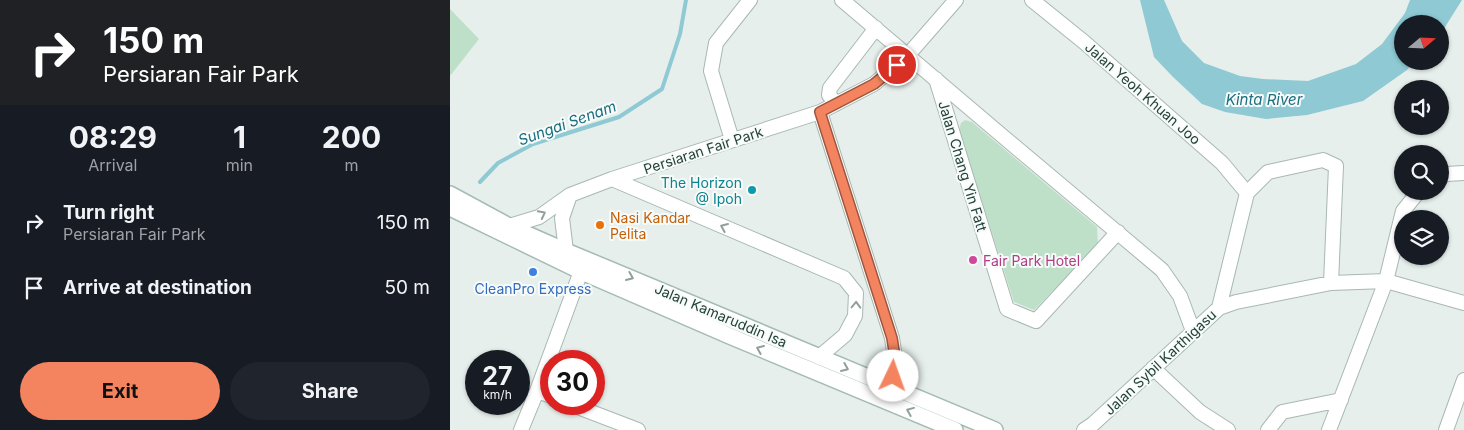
<!DOCTYPE html>
<html lang="en">
<head>
<meta charset="utf-8">
<style>
  :root { --surface:#171b24; --page:#20242c; --text:#f1f3f6; --muted:#9ea1a6; --accent:#f4845f }
  body { margin:0; font-family:Inter,sans-serif; background:var(--page); color:var(--text); height:100vh; display:flex; flex-direction:column; font-size:19px; white-space:nowrap }
  * { box-sizing:border-box; margin:0 }
  p { font-size:16px; color:var(--muted) }
  .icon { flex:none; width:28px; height:28px; fill:none; stroke:currentColor; stroke-width:2; stroke-linecap:round; stroke-linejoin:round }
  .map { position:relative; flex:1; overflow:hidden }
  .sheet { display:flex; flex-direction:column; background:var(--surface); width:450px }
  .sheet>* { flex:none }
  .hud { background:#202124; color:#fff; overflow:hidden }
  .needle { width:32px; rotate:71deg }
  .controls { position:absolute; left:944px; top:15px; display:grid; gap:10px }
  .controls a { display:grid; place-items:center; width:55px; height:55px; border-radius:50%; background:var(--surface); box-shadow:0 1px 4px #0004; font-size:25px }
  .speed { position:absolute; left:15px; top:350px; display:flex; gap:10px; font-size:25px; font-weight:700; text-align:center }
  .speed>* { display:grid; place-content:center; width:65px; height:65px; border-radius:50%; background:var(--surface); box-shadow:0 1px 4px #0004; line-height:1 }
  .speed small { font-size:12px; font-weight:400 }
  .speed .limit { border:8px solid #d22; background:#fff; color:#111 }
  .pin { position:absolute; display:grid; place-items:center; width:42px; height:42px; color:#fff; margin:-21px; border:2px solid #fff; border-radius:50%; box-shadow:0 1px 5px #0007 }
  .me { position:absolute; width:55px; margin:-28px; rotate:3deg; stroke-linejoin:round; filter:drop-shadow(0 0 4px #0008) }
  .turn { display:flex; align-items:center; gap:18px; height:105px; padding:0 20px; font-size:22px }
  .turn .icon { width:65px; height:65px; stroke-width:2.5 }
  .turn b { display:block; font-size:35px; line-height:42px }
  .eta { display:flex; justify-content:space-evenly; align-items:center; height:85px; text-align:center }
  .eta b { font-size:30px; font-weight:700; line-height:35px }
  .primary-button { display:flex; gap:10px; margin-top:auto; padding:10px 20px }
  .primary-button a { flex:1; height:58px; border-radius:30px; background:var(--accent); color:#111; font-size:20px; font-weight:700; line-height:58px; text-align:center }
  .primary-button a+a { background:var(--page); color:var(--text) }
  ul { padding:0; list-style:none }
  li { display:flex; align-items:center; gap:15px; height:65px; padding:0 20px }
  li div { flex:1 }
  li b { display:block; font-size:19px }
  li em { font-style:normal }
  main { display:flex; flex:1; min-height:0 }
  .map>svg:first-child { display:block }
</style>
</head>
<body>
<main>
<section class="sheet">
<div class="hud">
<div class="turn"><svg class="icon" aria-label="right" viewBox="0 0 24 24"><path d="M7 20v-9h11M14 6l5 5-5 5"/></svg><div><b>150 m</b>Persiaran Fair Park</div></div>
</div>
<div class="eta">
<div><b>08:29</b><p>Arrival</p></div>
<div><b>1</b><p>min</p></div>
<div><b>200</b><p>m</p></div>
</div>
<ul>
<li><svg class="icon" aria-label="right" viewBox="0 0 24 24"><path d="M7 20v-9h11M14 6l5 5-5 5"/></svg><div><b>Turn right</b><p>Persiaran Fair Park</p></div><em>150 m</em></li>
<li><svg class="icon" aria-label="arrive" viewBox="0 0 24 24"><path d="M6 21V4h12l-3 4 3 4H6"/></svg><div><b>Arrive at destination</b></div><em>50 m</em></li>
</ul>
<div class="primary-button"><a>Exit</a><a>Share</a></div>
</section>
<div class="map">
<svg width="1014" height="430" viewBox="0 0 1014 430">
  <rect width="100%" height="100%" fill="#e6efeb"/>
  <path fill="#bfe0c8" d="M 0,9 L 29,39 L 0,76 Z
    M 515,120 L 522,122 L 647,227 L 648,245 L 584,310 L 564,302 L 509,130 L 511,123 Z"/>
  <path fill="#8ec9d4" d="M 690,0 L 714,0 L 732,41 L 754,63 L 790,76 L 813,79 L 858,81 L 906,64 L 932,44 L 955,13 L 960,0 L 1012,0 L 990,35 L 990,24 L 952,24 L 952,61 L 965,61 L 957,70 L 913,101 L 857,115 L 816,119 L 775,112 L 752,104 L 723,77 L 704,57 Z"/>
  <g fill="none" stroke-linecap="round" stroke-linejoin="round">
    <path stroke="#8ec9d4" stroke-width="4" d="M 30,182 L 48,163 L 83,144 L 169,117 L 212,89 L 230,34 L 236,0"/>
    <defs>
      <path id="street" d="M 392,0 L 556,139 L 712,270 L 730,296 L 743,331
        M 582,0 L 634,42 L 772,163 L 797,193
        M 486,79 L 557,309 L 586,321 L 668,232
        M 386,104 L 379,95 L 380,88 L 426,28
        M 370,112 L 442,338 L 446,364 L 440,387
        M 282,140 L 261,71 L 266,43 L 300,0
        M 990,177 L 996,174 L 1014,173
        M 162,179 L 394,278 L 406,293 L 405,316 L 395,335 L 369,357
        M 59,226 L 89,217 L 120,195 L 162,179 L 370,112 L 424,84 L 458,55 L 506,0
        M 116,251 L 112,218 L 120,195
        M 769,308 L 797,193 L 818,172 L 873,160 L 886,166 L 881,283
        M 703,368 L 750,412 L 778,430
        M 87,391 L 101,396
        M 120,404 L 188,430
        M 71,430 L 87,391 L 134,263
        M 634,430 L 643,424 L 769,308 L 786,302 L 881,283 L 936,281 L 1014,303
        M 818,430 L 832,412 L 891,400
        M 879,430 L 936,281 L 953,211 L 969,191
        M 996,430 L 1014,380"/>
      <path id="secondary" d="M 0,194 L 59,226 L 116,251 L 545,430
        M 0,208 L 132,272 L 282,337 L 505,430"/>
    </defs>
    <use href="#street" stroke="#a8b8b2" stroke-width="16"/>
    <use href="#secondary" stroke="#a4bbb3" stroke-width="18"/>
    <use href="#street" stroke="#fff" stroke-width="14"/>
    <use href="#secondary" stroke="#fff" stroke-width="15"/>
  </g>
  <defs><path id="oneway-chevron" d="M-2-3.5L2.5 0L-2 3.5" fill="none" stroke-width="1.6" stroke-linecap="round" stroke-linejoin="round" transform="scale(1.25)"/></defs>
  <g stroke="#92a09c">
    <use href="#oneway-chevron" transform="translate(92 214) rotate(-27)"/>
    <use href="#oneway-chevron" transform="translate(274 227) rotate(-157)"/>
    <use href="#oneway-chevron" transform="translate(180 277) rotate(23)"/>
    <use href="#oneway-chevron" transform="translate(406 305) rotate(-88)"/>
    <use href="#oneway-chevron" transform="translate(310 349) rotate(-157)"/>
    <use href="#oneway-chevron" transform="translate(395 368) rotate(23)"/>
    <use href="#oneway-chevron" transform="translate(460 411) rotate(-158)"/>
  </g>
  <g fill="none" stroke-linecap="round" stroke-linejoin="round">
    <defs>
      <path id="route" d="M 443,376 L 446,364 L 442,338 L 370,112 L 424,84 L 447,65"/>
    </defs>
    <use href="#route" stroke="#9f563e" stroke-width="12"/>
    <use href="#route" stroke="#f4845f" stroke-width="9"/>
  </g>
  <circle fill="#0f9aa8" stroke="#f7fbf9" stroke-width="2" cx="302" cy="190" r="5"/>
  <circle fill="#e8710a" stroke="#f7fbf9" stroke-width="2" cx="150" cy="225" r="5"/>
  <circle fill="#d1479c" stroke="#f7fbf9" stroke-width="2" cx="523" cy="260" r="5"/>
  <circle fill="#3f7fe0" stroke="#f7fbf9" stroke-width="2" cx="83" cy="272" r="5"/>
  <g text-anchor="middle" dominant-baseline="central" stroke-width="4" stroke-linejoin="round" paint-order="stroke">
    <g font-size="14" fill="#24423a" stroke="#f7fbf9">
      <text transform="translate(693 93) rotate(41)">Jalan Yeoh Khuan Joo</text>
      <text transform="translate(253 150) rotate(-18)">Persiaran Fair Park</text>
      <text transform="translate(513 166) rotate(73)">Jalan Chang Yin Fatt</text>
      <text transform="translate(271 315) rotate(23)">Jalan Kamaruddin Isa</text>
      <text transform="translate(710 362) rotate(-43)">Jalan Sybil Karthigasu</text>
    </g>
    <g font-size="14" fill="#0d838f" stroke="#f7fbf9" text-anchor="end">
      <text x="292" y="182">The Horizon<tspan x="292" dy="16">@ Ipoh</tspan></text>
    </g>
    <g font-size="14" fill="#c56008" stroke="#f7fbf9" text-anchor="start">
      <text x="160" y="217">Nasi Kandar<tspan x="160" dy="16">Pelita</tspan></text>
    </g>
    <g font-size="14" fill="#b23c85" stroke="#f7fbf9" text-anchor="start">
      <text x="533" y="260">Fair Park Hotel</text>
    </g>
    <g font-size="14" fill="#366cbe" stroke="#f7fbf9">
      <text x="83" y="288">CleanPro Express</text>
    </g>
    <g font-size="15" font-style="italic" fill="#1c6f80" stroke="#f7fbf9">
      <text x="814" y="99">Kinta River</text>
      <text transform="translate(117 123) rotate(-20)">Sungai Senam</text>
    </g>
  </g>
</svg>
<div class="controls">
<a><svg class="needle" viewBox="-14 -14 28 28"><path d="M0-13l5 13h-10z" fill="#e53935"/><path d="M0 13l5-13h-10z" fill="#9ea1a6"/></svg></a>
<a><svg class="icon" aria-label="sound" viewBox="0 0 24 24"><path d="M4 9h4l5-4v14l-5-4H4zM17 9q2 3 0 6"/></svg></a>
<a><svg class="icon" aria-label="search" viewBox="0 0 24 24"><circle cx="10" cy="10" r="6"/><path d="M15 15l6 6"/></svg></a>
<a><svg class="icon" aria-label="layers" viewBox="0 0 24 24"><path d="M12 4l9 5-9 5-9-5zM3 14l9 5 9-5"/></svg></a>
</div>
<div class="speed"><div>27<small>km/h</small></div><div class="limit">30</div></div>
<div class="pin" style="left:447px;top:65px;background:#d93025"><svg class="icon" aria-label="arrive" viewBox="0 0 24 24"><path d="M6 21V4h12l-3 4 3 4H6"/></svg></div>
<svg class="me" style="left:443px;top:376px" viewBox="-20 -20 40 40"><circle r="19" fill="#fff"/><path d="M0-13L10 11 0 6-10 11z" fill="#f4845f"/></svg>
</div>
</main>
</body>
</html>
